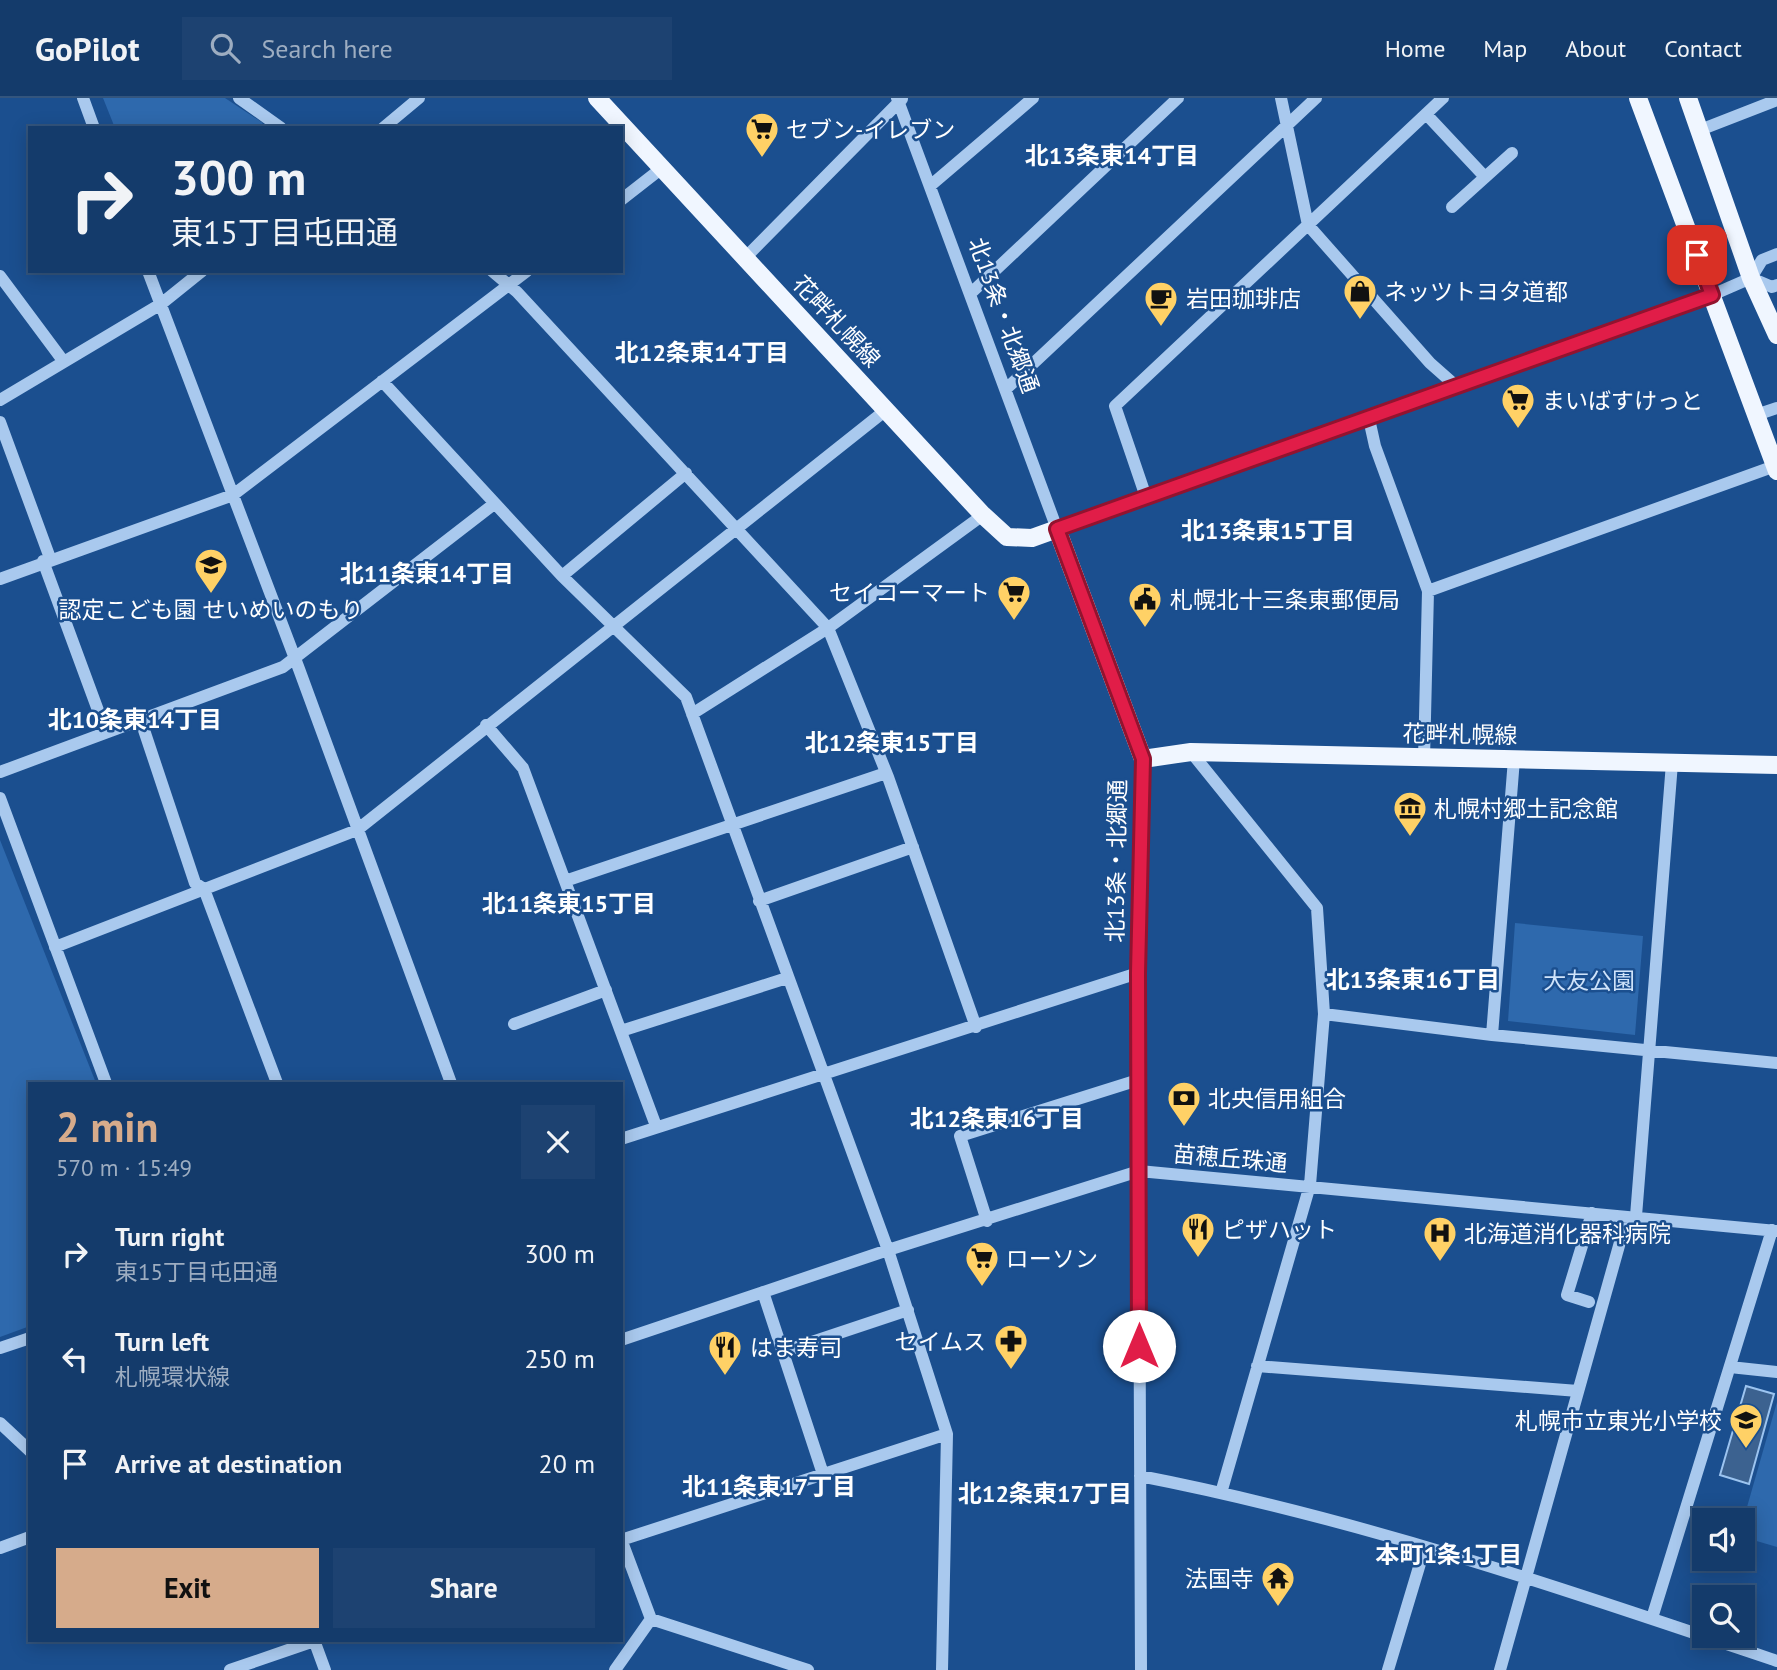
<!DOCTYPE html>
<html lang="en">
<head>
<meta charset="utf-8">
<style>
  :root { --surface:#143b6b; --page:#1d4271; --text:#f1f3f6; --muted:#9dadc1; --line:#33557e; --accent:#d6ab8b }
  body { margin:0; font-family:"PT Sans","Noto Sans JP",sans-serif; background:var(--page); color:var(--text); height:100vh; display:flex; flex-direction:column; font-size:26px; white-space:nowrap }
  * { box-sizing:border-box; margin:0 }
  p { font-size:23px; color:var(--muted) }
  .icon { flex:none; width:38px; height:38px; fill:none; stroke:currentColor; stroke-width:2; stroke-linecap:round; stroke-linejoin:round }
  .map { position:relative; flex:1; overflow:hidden }
  .sheet { position:absolute; left:28px; top:984px; width:595px; height:560px; display:flex; flex-direction:column; background:var(--surface); border-radius:0px; box-shadow:0 4px 18px #0003,0 0 0 2px var(--line) }
  .sheet>* { flex:none }
  .banner { position:absolute; left:28px; top:28px; width:595px; height:147px; border-radius:0px; box-shadow:0 4px 18px #0003,0 0 0 2px var(--line); background:#143b6b; color:var(--text); overflow:hidden }
  .fabs { position:absolute; left:1692px; top:1410px; display:grid; gap:14px }
  .fabs a { display:grid; place-items:center; width:63px; height:63px; border-radius:0px; background:var(--surface); box-shadow:0 4px 18px #0003,0 0 0 2px var(--line); font-size:35px }
  .pin { position:absolute; display:grid; place-items:center; width:60px; height:60px; color:#fff; margin:-30px; border-radius:14px; box-shadow:0 4px 10px #0006 }
  .me { position:absolute; width:77px; margin:-38px; rotate:0deg; stroke-linejoin:round; filter:drop-shadow(0 0 5px #0008) }
  .turn { display:flex; align-items:center; gap:24px; height:147px; padding:0 28px; font-size:32px }
  .turn .icon { width:91px; height:91px; stroke-width:2.5 }
  .turn b { display:block; font-size:49px; line-height:60px }
  .round { display:grid; place-items:center; flex:none; width:74px; height:74px; border-radius:0px; background:var(--page) }
  .summary { display:flex; align-items:center; justify-content:space-between; height:119px; padding:0 28px }
  h1 { font-size:42px; font-weight:600; line-height:52px; color:var(--accent) }
  .action { display:flex; gap:14px; margin-top:auto; padding:14px 28px }
  .action a { flex:1; height:80px; border-radius:0px; background:var(--accent); color:#111; font-size:28px; font-weight:600; line-height:80px; text-align:center }
  .action a+a { background:var(--page); color:var(--text) }
  ul { padding:0; list-style:none }
  li { display:flex; align-items:center; gap:21px; height:105px; padding:0 28px }
  li div { flex:1 }
  li b { display:block; font-size:26px }
  li em { font-style:normal }
  header { display:flex; align-items:center; gap:42px; box-sizing:border-box; height:98px; padding:0 35px; background:var(--surface); border-bottom:2px solid var(--line) }
  header strong { font-size:33px }
  nav { display:flex; gap:38px; margin-inline-start:auto; font-size:24px }
  .search { width:490px; height:63px; background:var(--page); display:flex; align-items:center; gap:18px; box-sizing:border-box; padding:0 24px; border-radius:0px; color:var(--muted); font-size:26px }
  .map>svg:first-child { display:block }
</style>
</head>
<body>
<header>
<strong>GoPilot</strong>
<div class="search"><svg class="icon" aria-label="search" viewBox="0 0 24 24"><circle cx="10" cy="10" r="6"/><path d="M15 15l6 6"/></svg>Search here</div>
<nav><a>Home</a><a>Map</a><a>About</a><a>Contact</a></nav>
</header>
<div class="map">
<svg width="1777" height="1572" viewBox="0 0 1777 1572">
  <rect width="100%" height="100%" fill="#1b4f8f"/>
  <path fill="#2e69ad" d="M 103,0 L 225,0 L 263,25 L 258,30 L 115,30 Z
    M 0,742 L 96,985 L 30,985 L 30,1228 L 0,1239 Z
    M 1515,825 L 1643,838 L 1635,937 L 1508,923 Z
    M 1777,1304 L 1777,1449 L 1743,1439 L 1743,1423 Z"/>
  <path fill="#3c6290" stroke="#9cc4f0" stroke-width="2" d="M 1746,1288 L 1774,1296 L 1749,1386 L 1720,1377 Z"/>
  <g fill="none" stroke-linecap="round" stroke-linejoin="round">
    <path stroke="#a9c9ee" stroke-width="12" d="M 83,0 L 94,30
      M 239,0 L 281,30
      M 897,0 L 1057,431 L 1712,197 L 1751,180 L 1762,162 L 1777,156
      M 1281,0 L 1308,127 L 1430,265 L 1456,288
      M 1426,16 L 1485,79
      M 383,30 L 419,0
      M 1700,32 L 1777,2
      M 930,88 L 1033,0
      M 621,102 L 662,70
      M 1452,109 L 1512,55
      M 745,160 L 902,1
      M 148,173 L 299,571 L 451,985
      M 492,173 L 517,194 L 828,530 L 888,679 L 976,929
      M 0,178 L 64,264
      M 1751,180 L 1772,189 L 1777,187
      M 970,196 L 1178,0
      M 382,283 L 562,478 L 686,599 L 888,1152 L 947,1336 L 942,1572
      M 1006,291 L 1316,0
      M 0,302 L 161,206 L 202,173
      M 1756,317 L 1777,310
      M 1369,321 L 1375,348 L 1428,493 L 1424,661
      M 0,324 L 50,460
      M 1146,399 L 1115,308 L 1443,0
      M 43,463 L 106,634
      M 562,478 L 686,375
      M 0,481 L 233,397 L 527,173
      M 1428,493 L 1775,368
      M 692,616 L 828,530 L 983,417
      M 140,620 L 195,785 L 204,791 L 277,985
      M 486,627 L 523,670 L 656,1028
      M 1191,654 L 1317,810 L 1324,916 L 1310,1087 L 1221,1395
      M 0,674 L 283,569 L 494,406
      M 0,700 L 106,985
      M 565,783 L 886,675
      M 759,803 L 913,749
      M 55,849 L 357,732 L 886,312
      M 1324,916 L 1492,937 L 1777,965
      M 514,926 L 606,892
      M 621,933 L 787,880
      M 1492,937 L 1514,661
      M 621,1041 L 1138,875
      M 987,1123 L 960,1038 L 1138,982
      M 763,1194 L 823,1376
      M 1589,1204 L 1567,1197 L 1592,1115
      M 621,1242 L 888,1152 L 1139,1073 L 1777,1133
      M 0,1250 L 30,1240
      M 782,1254 L 908,1212
      M 1257,1268 L 1578,1293
      M 1730,1269 L 1777,1274
      M 0,1325 L 30,1353
      M 1140,1378 C 1357,1420 1568,1492 1777,1563
      M 621,1441 L 651,1521
      M 621,1442 L 947,1336
      M 0,1450 L 30,1439
      M 1652,1520 L 1772,1132
      M 651,1521 L 808,1572
      M 314,1542 L 325,1572
      M 230,1572 L 317,1542
      M 615,1572 L 651,1521
      M 1141,1572 L 1138,875 L 1143,661
      M 1388,1572 L 1425,1449
      M 1500,1572 L 1622,1137 L 1636,1118 L 1672,665"/>
    <path stroke="#f0f6ff" stroke-width="18" d="M 597,0 L 983,417 L 1007,439 L 1032,440 L 1057,431 L 1143,661 L 1191,654 L 1777,667
      M 1638,0 L 1777,373
      M 1688,0 L 1751,180 L 1777,237"/>
  </g>
  <g fill="none" stroke-linecap="round" stroke-linejoin="round">
    <defs>
      <path id="route" d="M 1139,1248 L 1138,875 L 1143,661 L 1057,431 L 1712,197 L 1697,157"/>
    </defs>
    <use href="#route" stroke="#92132f" stroke-width="18"/>
    <use href="#route" stroke="#e11d48" stroke-width="12"/>
  </g>
  <defs>
    <symbol id="supermarket-pin" viewBox="-11 -11 22 30"><path d="M0 17L-7.5 6A9.5 9.5 0 1 1 7.5 6Z" fill="#ffd166" stroke="#1b4f8f"/><path d="M-6-5.5h2.5l.6 2H6L4.5 2H-2.5L-4.4-4H-6ZM-1.5 3.2a1.3 1.3 0 1 0 .1 0ZM3 3.2a1.3 1.3 0 1 0 .1 0Z" fill="#111"/></symbol>
    <symbol id="shop-pin" viewBox="-11 -11 22 30"><path d="M0 17L-7.5 6A9.5 9.5 0 1 1 7.5 6Z" fill="#ffd166" stroke="#1b4f8f"/><path d="M-5-2.5h2.3a2.7 3.5 0 0 1 5.4 0H5L5.5 6h-11ZM-1.5-2.5h3a1.5 2.3 0 0 0-3 0Z" fill="#111"/></symbol>
    <symbol id="cafe-pin" viewBox="-11 -11 22 30"><path d="M0 17L-7.5 6A9.5 9.5 0 1 1 7.5 6Z" fill="#ffd166" stroke="#1b4f8f"/><path d="M-5.5-4.5H6V0H3Q3 3.5 0 3.5H-2.5Q-5.5 3.5-5.5 0ZM3-3.2v2h1.7v-2ZM-6 4.5H4V6H-6Z" fill="#111"/></symbol>
    <symbol id="school-pin" viewBox="-11 -11 22 30"><path d="M0 17L-7.5 6A9.5 9.5 0 1 1 7.5 6Z" fill="#ffd166" stroke="#1b4f8f"/><path d="M0-5L7-2L0 1L-7-2ZM-4 1L0 2.5L4 1V4Q0 6-4 4Z" fill="#111"/></symbol>
    <symbol id="civic-pin" viewBox="-11 -11 22 30"><path d="M0 17L-7.5 6A9.5 9.5 0 1 1 7.5 6Z" fill="#ffd166" stroke="#1b4f8f"/><path d="M-.6-6.5H3V-4.5H.6V-3L4-1V1h2V6H-6V1h2V-1L-.6-3ZM-1.2 2.5V6h2.4V2.5Z" fill="#111"/></symbol>
    <symbol id="museum-pin" viewBox="-11 -11 22 30"><path d="M0 17L-7.5 6A9.5 9.5 0 1 1 7.5 6Z" fill="#ffd166" stroke="#1b4f8f"/><path d="M0-6L6-3V-2H-6V-3ZM-5-1h2V3h-2ZM-1-1h2V3h-2ZM3-1h2V3H3ZM-6 4H6V6H-6Z" fill="#111"/></symbol>
    <symbol id="bank-pin" viewBox="-11 -11 22 30"><path d="M0 17L-7.5 6A9.5 9.5 0 1 1 7.5 6Z" fill="#ffd166" stroke="#1b4f8f"/><path d="M-6-4H6V4H-6ZM0-2.3a2.3 2.3 0 1 0 0 4.6a2.3 2.3 0 1 0 0-4.6Z" fill="#111"/></symbol>
    <symbol id="restaurant-pin" viewBox="-11 -11 22 30"><path d="M0 17L-7.5 6A9.5 9.5 0 1 1 7.5 6Z" fill="#ffd166" stroke="#1b4f8f"/><path d="M-5-6h1v4h1v-4h1v4h1v-4h1v5L-1.5 .5V6h-2V.5L-5-1ZM5-6V6H3V1.5H1.5Q1.5-4 5-6Z" fill="#111"/></symbol>
    <symbol id="hospital-pin" viewBox="-11 -11 22 30"><path d="M0 17L-7.5 6A9.5 9.5 0 1 1 7.5 6Z" fill="#ffd166" stroke="#1b4f8f"/><path d="M-5-5h3v3.5h4V-5h3V5h-3V1.5h-4V5h-3Z" fill="#111"/></symbol>
    <symbol id="pharmacy-pin" viewBox="-11 -11 22 30"><path d="M0 17L-7.5 6A9.5 9.5 0 1 1 7.5 6Z" fill="#ffd166" stroke="#1b4f8f"/><path d="M-2-6h4v4h4v4h-4v4h-4v-4h-4v-4h4Z" fill="#111"/></symbol>
    <symbol id="temple-pin" viewBox="-11 -11 22 30"><path d="M0 17L-7.5 6A9.5 9.5 0 1 1 7.5 6Z" fill="#ffd166" stroke="#1b4f8f"/><path d="M0-6L5-2H3V0L6.5 2.5H4V6H1.5V3h-3V6H-4V2.5H-6.5L-3 0V-2H-5Z" fill="#111"/></symbol>
  </defs>
  <g fill-rule="evenodd">
    <use href="#supermarket-pin" x="743" y="12" width="38" height="52"/>
    <use href="#shop-pin" x="1341" y="174" width="38" height="52"/>
    <use href="#cafe-pin" x="1142" y="181" width="38" height="52"/>
    <use href="#supermarket-pin" x="1499" y="283" width="38" height="52"/>
    <use href="#school-pin" x="192" y="448" width="38" height="52"/>
    <use href="#supermarket-pin" x="995" y="475" width="38" height="52"/>
    <use href="#civic-pin" x="1126" y="482" width="38" height="52"/>
    <use href="#museum-pin" x="1391" y="691" width="38" height="52"/>
    <use href="#bank-pin" x="1165" y="981" width="38" height="52"/>
    <use href="#restaurant-pin" x="1179" y="1112" width="38" height="52"/>
    <use href="#hospital-pin" x="1421" y="1116" width="38" height="52"/>
    <use href="#supermarket-pin" x="963" y="1141" width="38" height="52"/>
    <use href="#pharmacy-pin" x="992" y="1224" width="38" height="52"/>
    <use href="#restaurant-pin" x="706" y="1230" width="38" height="52"/>
    <use href="#school-pin" x="1727" y="1303" width="38" height="52"/>
    <use href="#temple-pin" x="1259" y="1461" width="38" height="52"/>
  </g>
  <g text-anchor="middle" dominant-baseline="central" stroke-width="5" stroke-linejoin="round" paint-order="stroke">
    <g font-size="23" fill="#fff" stroke="#1b4f8f" text-anchor="start">
      <text x="786" y="31">セブン-イレブン</text>
      <text x="1384" y="193">ネッツトヨタ道都</text>
      <text x="1186" y="200">岩田珈琲店</text>
      <text x="1542" y="302">まいばすけっと</text>
      <text x="990" y="494" text-anchor="end">セイコーマート</text>
      <text x="1170" y="501">札幌北十三条東郵便局</text>
      <text x="211" y="511" text-anchor="middle">認定こども園 せいめいのもり</text>
      <text x="1434" y="710">札幌村郷土記念館</text>
      <text x="1208" y="1000">北央信用組合</text>
      <text x="1222" y="1131">ピザハット</text>
      <text x="1464" y="1135">北海道消化器科病院</text>
      <text x="1006" y="1160">ローソン</text>
      <text x="986" y="1243" text-anchor="end">セイムス</text>
      <text x="750" y="1249">はま寿司</text>
      <text x="1722" y="1322" text-anchor="end">札幌市立東光小学校</text>
      <text x="1254" y="1480" text-anchor="end">法国寺</text>
    </g>
    <g font-size="23" fill="#fff" stroke="#1b4f8f">
      <text transform="translate(1004 217) rotate(70)">北13条・北郷通</text>
      <text transform="translate(837 223) rotate(47)">花畔札幌線</text>
      <text transform="translate(1460 636) rotate(1)">花畔札幌線</text>
      <text transform="translate(1116 763) rotate(-89)">北13条・北郷通</text>
      <text transform="translate(1230 1060) rotate(5)">苗穂丘珠通</text>
    </g>
    <g font-size="23" fill="#cfe3fa" stroke="#1b4f8f">
      <text x="1589" y="882">大友公園</text>
    </g>
    <g font-size="24" font-weight="bold" fill="#fff" stroke="#1b4f8f">
      <text x="1112" y="57">北13条東14丁目</text>
      <text x="702" y="254">北12条東14丁目</text>
      <text x="1268" y="432">北13条東15丁目</text>
      <text x="427" y="475">北11条東14丁目</text>
      <text x="135" y="621">北10条東14丁目</text>
      <text x="892" y="644">北12条東15丁目</text>
      <text x="569" y="805">北11条東15丁目</text>
      <text x="1413" y="881">北13条東16丁目</text>
      <text x="997" y="1020">北12条東16丁目</text>
      <text x="769" y="1388">北11条東17丁目</text>
      <text x="1045" y="1395">北12条東17丁目</text>
      <text x="1449" y="1456">本町1条1丁目</text>
    </g>
  </g>
</svg>
<div class="fabs">
<a><svg class="icon" aria-label="sound" viewBox="0 0 24 24"><path d="M4 9h4l5-4v14l-5-4H4zM17 9q2 3 0 6"/></svg></a>
<a><svg class="icon" aria-label="search" viewBox="0 0 24 24"><circle cx="10" cy="10" r="6"/><path d="M15 15l6 6"/></svg></a>
</div>
<div class="pin" style="left:1697px;top:157px;background:#d93025"><svg class="icon" aria-label="arrive" viewBox="0 0 24 24"><path d="M6 21V4h12l-3 4 3 4H6"/></svg></div>
<svg class="me" style="left:1139px;top:1248px" viewBox="-20 -20 40 40"><circle r="19" fill="#fff"/><path d="M0-13L10 11 0 6-10 11z" fill="#e11d48"/></svg>
<div class="banner">
<div class="turn"><svg class="icon" aria-label="right" viewBox="0 0 24 24"><path d="M7 20v-9h11M14 6l5 5-5 5"/></svg><div><b>300 m</b>東15丁目屯田通</div></div>
</div>
<section class="sheet">
<div class="summary"><div><h1>2 min</h1><p>570 m · 15:49</p></div><a class="round"><svg class="icon" aria-label="close" viewBox="0 0 24 24"><path d="M6 6l12 12M18 6L6 18"/></svg></a></div>
<ul>
<li><svg class="icon" aria-label="right" viewBox="0 0 24 24"><path d="M7 20v-9h11M14 6l5 5-5 5"/></svg><div><b>Turn right</b><p>東15丁目屯田通</p></div><em>300 m</em></li>
<li><svg class="icon" aria-label="left" viewBox="0 0 24 24"><path d="M17 20v-9H6M10 6l-5 5 5 5"/></svg><div><b>Turn left</b><p>札幌環状線</p></div><em>250 m</em></li>
<li><svg class="icon" aria-label="arrive" viewBox="0 0 24 24"><path d="M6 21V4h12l-3 4 3 4H6"/></svg><div><b>Arrive at destination</b></div><em>20 m</em></li>
</ul>
<div class="action"><a>Exit</a><a>Share</a></div>
</section>
</div>
</body>
</html>
